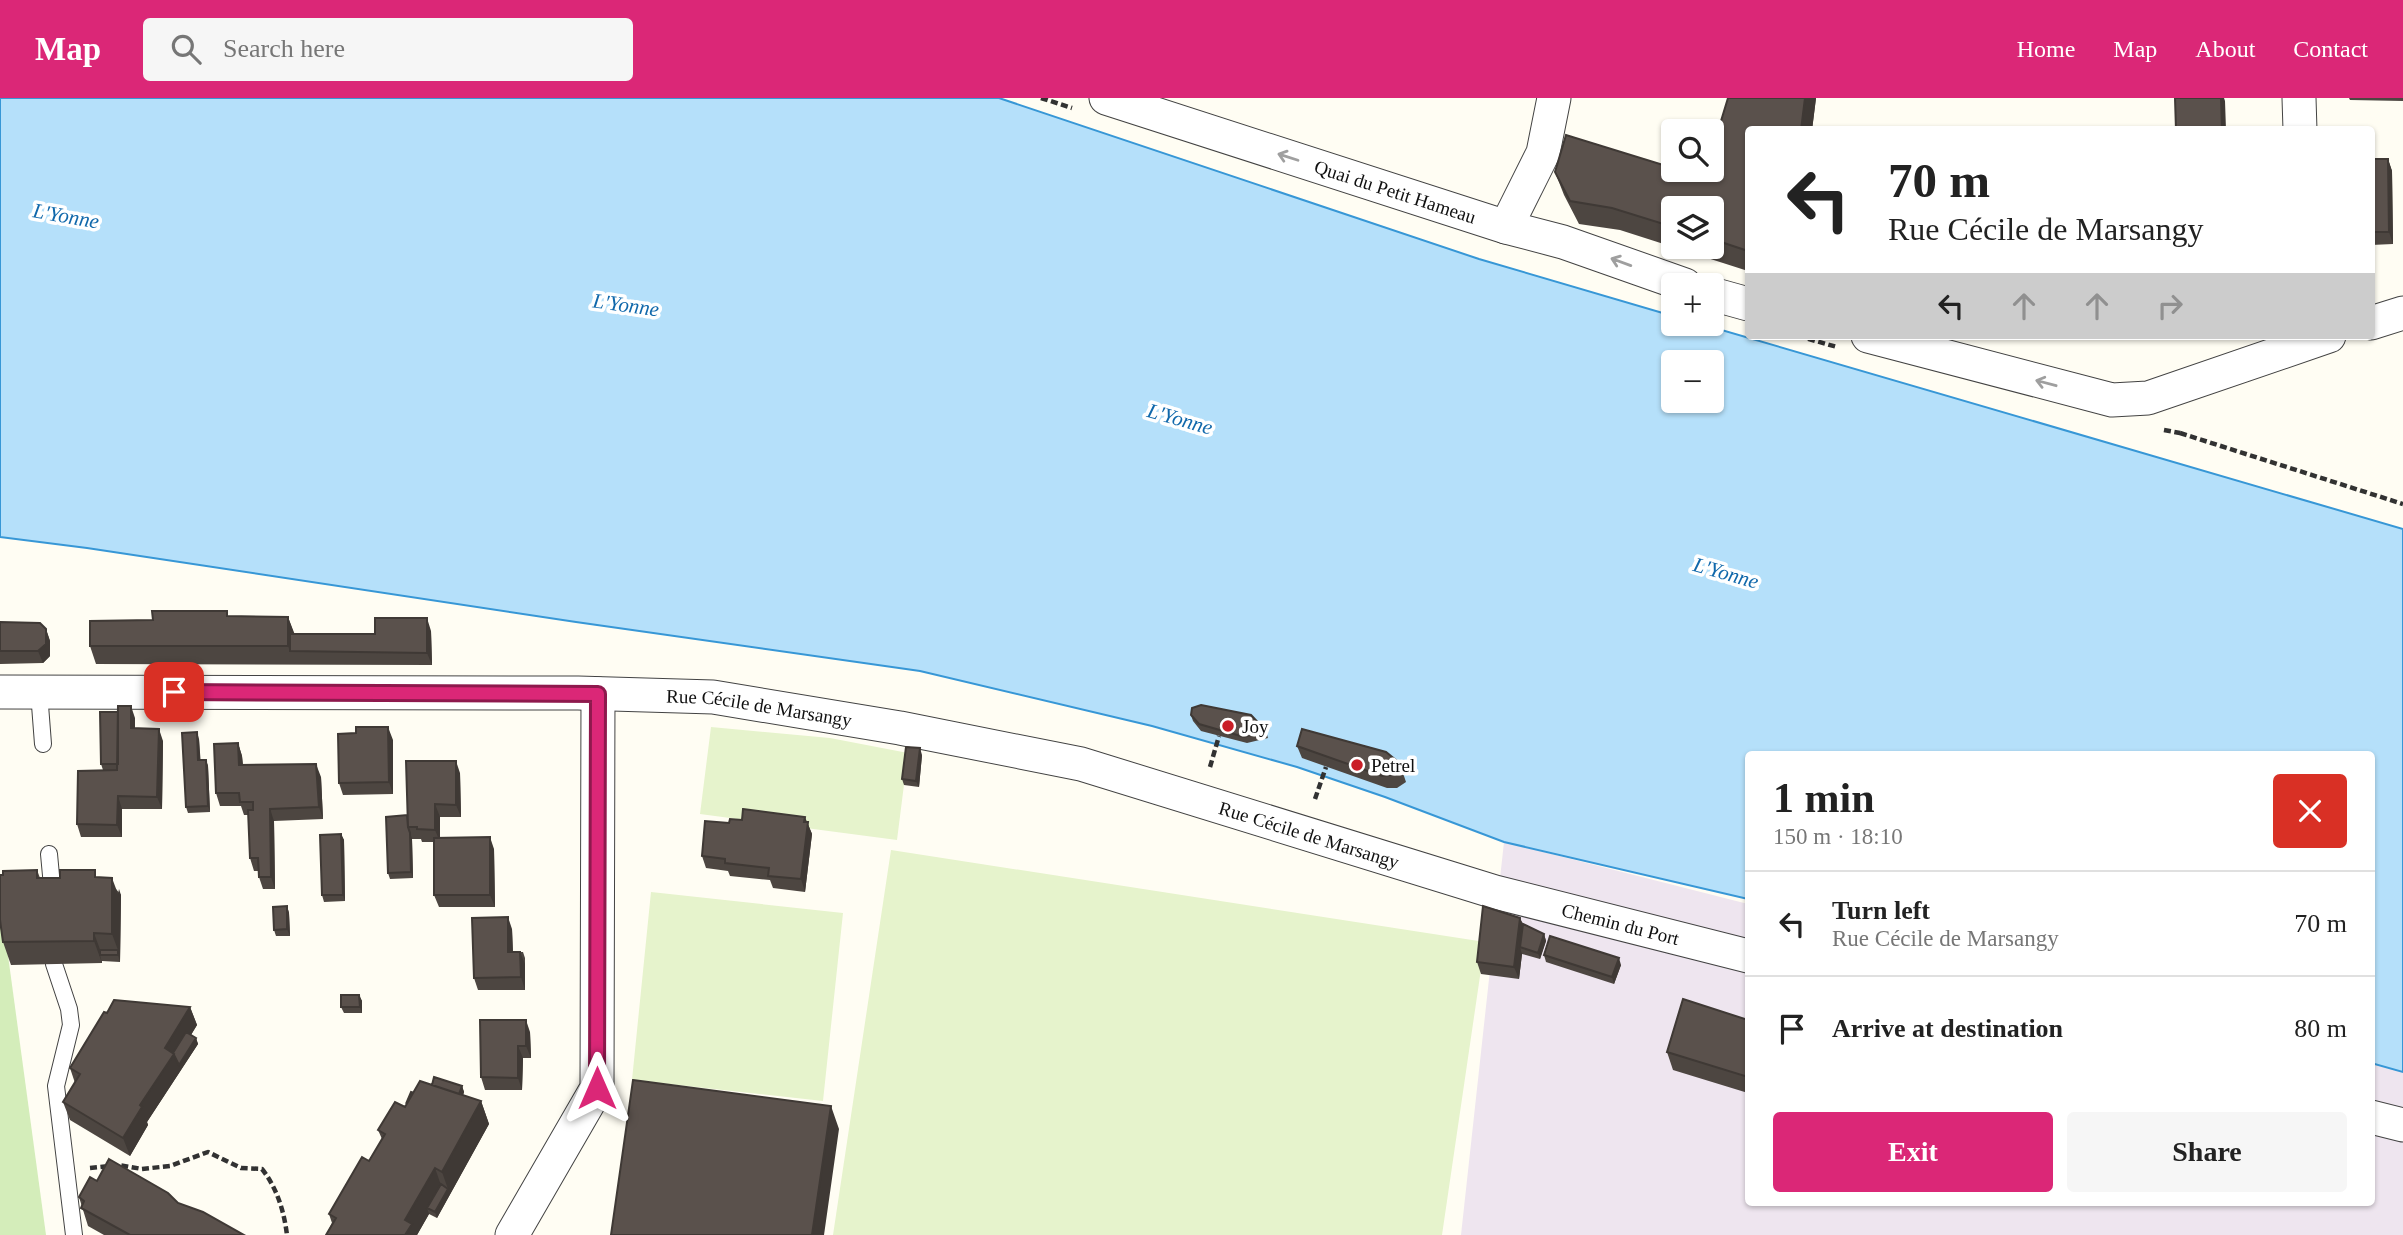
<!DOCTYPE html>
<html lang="en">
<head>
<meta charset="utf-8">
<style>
  :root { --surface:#fff; --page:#f6f6f6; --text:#222; --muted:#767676; --line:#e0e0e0; --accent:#db2777 }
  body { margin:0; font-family:"Times New Roman",serif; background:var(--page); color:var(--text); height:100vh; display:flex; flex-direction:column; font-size:26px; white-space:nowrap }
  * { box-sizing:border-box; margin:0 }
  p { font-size:23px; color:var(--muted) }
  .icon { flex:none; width:38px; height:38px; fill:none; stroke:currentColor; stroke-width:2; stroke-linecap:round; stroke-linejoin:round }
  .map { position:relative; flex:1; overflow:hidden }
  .side { position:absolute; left:1745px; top:653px; width:630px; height:455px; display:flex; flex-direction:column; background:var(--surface); border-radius:7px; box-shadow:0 2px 5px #0004 }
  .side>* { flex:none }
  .hud { position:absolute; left:1745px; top:28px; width:630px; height:214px; border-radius:7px; box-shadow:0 2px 5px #0004; background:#fff; color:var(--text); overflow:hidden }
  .fabs { position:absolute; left:1661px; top:21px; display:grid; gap:14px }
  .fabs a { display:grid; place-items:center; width:63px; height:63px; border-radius:7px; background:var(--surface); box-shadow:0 2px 5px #0004; font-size:35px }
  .pin { position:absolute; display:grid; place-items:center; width:60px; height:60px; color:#fff; margin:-30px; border-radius:14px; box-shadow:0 4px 10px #0006 }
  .me { position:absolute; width:77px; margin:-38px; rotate:0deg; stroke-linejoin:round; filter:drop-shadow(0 0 5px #0008) }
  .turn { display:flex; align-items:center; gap:24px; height:147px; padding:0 28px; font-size:32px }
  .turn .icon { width:91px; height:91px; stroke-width:2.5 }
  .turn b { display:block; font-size:49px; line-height:60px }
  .lanes { display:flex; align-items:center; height:66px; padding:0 28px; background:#0003; justify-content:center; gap:35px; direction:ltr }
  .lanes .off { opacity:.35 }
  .round { display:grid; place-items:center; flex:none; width:74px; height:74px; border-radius:7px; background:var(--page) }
  .head { display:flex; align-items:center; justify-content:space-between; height:119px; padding:0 28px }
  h1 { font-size:42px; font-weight:700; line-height:52px }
  .cta { display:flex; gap:14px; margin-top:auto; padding:14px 28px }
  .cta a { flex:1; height:80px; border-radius:7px; background:var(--accent); color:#fff; font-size:28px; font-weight:700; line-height:80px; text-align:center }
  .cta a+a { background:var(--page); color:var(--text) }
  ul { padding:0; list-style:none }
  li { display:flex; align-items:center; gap:21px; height:105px; padding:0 28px; border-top:2px solid var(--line) }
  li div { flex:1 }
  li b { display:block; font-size:26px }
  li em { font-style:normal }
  header { display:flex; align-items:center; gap:42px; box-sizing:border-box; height:98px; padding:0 35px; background:var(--accent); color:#fff }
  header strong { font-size:33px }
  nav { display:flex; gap:38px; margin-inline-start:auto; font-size:24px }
  .search { width:490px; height:63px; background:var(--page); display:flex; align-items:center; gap:18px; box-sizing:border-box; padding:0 24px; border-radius:7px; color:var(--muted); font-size:26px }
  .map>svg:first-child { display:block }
</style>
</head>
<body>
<header>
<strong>Map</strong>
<div class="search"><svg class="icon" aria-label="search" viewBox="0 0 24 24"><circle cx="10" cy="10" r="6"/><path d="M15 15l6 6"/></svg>Search here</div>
<nav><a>Home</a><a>Map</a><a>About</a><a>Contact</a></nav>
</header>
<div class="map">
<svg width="2403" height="1137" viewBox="0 0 2403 1137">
  <rect width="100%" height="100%" fill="#fffdf3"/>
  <path fill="#eee5ef" d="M 1504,744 L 1748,806 L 1748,1104 L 2371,1104 L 2371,966 L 2403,974 L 2403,1137 L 1461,1137 Z"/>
  <path fill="#d4edba" d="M 4,828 L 46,1137 L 0,1137 L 0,829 Z"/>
  <path fill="#e6f3cc" d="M 711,629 L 830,640 L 908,655 L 897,742 L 700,716 Z
    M 891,752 L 1485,844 L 1442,1137 L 833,1137 Z
    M 651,794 L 843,815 L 823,1003 L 632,982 Z"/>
  <path fill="#b5e0fa" stroke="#3797d6" stroke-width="2" fill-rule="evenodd" d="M 0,0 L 999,0 L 1479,161 L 1673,218 L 1673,226 L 1701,226 L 2403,431 L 2403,974 L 2371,965 L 2371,656 L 1748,656 L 1748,801 L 1504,744 L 1385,699 L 1297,669 L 1152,628 L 920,573 L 576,524 L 87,450 L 0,439 ZM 1673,264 L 1712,264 L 1712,303 L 1673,303 Z"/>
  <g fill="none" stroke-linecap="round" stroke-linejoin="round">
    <defs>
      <path id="service" d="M 39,594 L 43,646
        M 49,756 L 53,799
        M 54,866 L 69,911 L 71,927 L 56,988 L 74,1137"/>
      <g id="minor">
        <path id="s1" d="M 1106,0 L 1506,129 L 1563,144 L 1685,187"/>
        <path d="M 2299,0 L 2300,32"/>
        <path d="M 1506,129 L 1543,55 L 1554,0"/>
        <path d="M 1712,196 L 1748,206"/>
        <path d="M 2371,225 L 2403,215"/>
        <path d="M 1868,238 L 2112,302 L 2148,300 L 2329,238"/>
        <path id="s2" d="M 0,594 L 578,595 L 713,599 L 900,630 L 1081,666 L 1495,794 L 1748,858"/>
        <path d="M 2371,1019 L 2403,1027"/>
        <path d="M 512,1137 L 597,990 L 598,596"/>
      </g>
    </defs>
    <use href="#service" stroke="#434343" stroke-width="18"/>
    <use href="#minor" stroke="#434343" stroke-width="35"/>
    <path stroke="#323232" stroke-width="4.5" stroke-dasharray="7 3.5" stroke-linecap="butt" d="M 1041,0 L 1072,10
      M 1798,238 L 1837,249
      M 2164,332 L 2180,335
      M 2180,335 L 2403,406
      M 1210,669 L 1219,638
      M 1315,701 L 1326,669
      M 90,1070 L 119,1067 L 142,1071 L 170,1068 L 208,1054 L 241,1070 L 262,1071 C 277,1090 284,1113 287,1137"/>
    <use href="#service" stroke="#fff" stroke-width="16"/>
    <use href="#minor" stroke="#fff" stroke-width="33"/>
  </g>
  <path fill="#4d4641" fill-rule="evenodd" d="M 1728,0 L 1816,0 L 1812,32 L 1748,32 L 1748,173 L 1620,132 L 1579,126 L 1564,97 L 1555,74 L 1566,37 L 1673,70 L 1673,72 L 1678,72 L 1687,75 L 1688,72 L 1712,72 L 1712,47 L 1714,46 ZM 1673,110 L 1712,110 L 1712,149 L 1673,149 Z
    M 2349,0 L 2403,0 L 2403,3 L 2350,2 Z
    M 2371,61 L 2388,61 L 2392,73 L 2393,146 L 2371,147 Z
    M 229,518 L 288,519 L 294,536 L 375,536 L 431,533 L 432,567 L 96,566 L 90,548 L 153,522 Z
    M 0,524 L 46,531 L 50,543 L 50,558 L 43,565 L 0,566 Z
    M 1191,617 L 1266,633 L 1268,640 L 1247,645 L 1201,633 L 1193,623 Z
    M 135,620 L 135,630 L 163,643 L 162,711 L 122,711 L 122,739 L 81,739 L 77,726 L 103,672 L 101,666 Z
    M 199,641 L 200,662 L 206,662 L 208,668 L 210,714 L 188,715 L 186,709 Z
    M 393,642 L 393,696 L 343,697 L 339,685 Z
    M 238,645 L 242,658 L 243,667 L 321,679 L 323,721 L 274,723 L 275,791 L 263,791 L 259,779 L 258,773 L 254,773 L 250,760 L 248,717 L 244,717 L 241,708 L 220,708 L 216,695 Z
    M 1297,648 L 1402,672 L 1406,684 L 1397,690 L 1387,690 L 1302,660 Z
    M 922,657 L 919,689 L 904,687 L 902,681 Z
    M 460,675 L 461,719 L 440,719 L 440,740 L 494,751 L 495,809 L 439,809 L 434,797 L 434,744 L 422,744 L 421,741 L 412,741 L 413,780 L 390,781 L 388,775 L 407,717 Z
    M 742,722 L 807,724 L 812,736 L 805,794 L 773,790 L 770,782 L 730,778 L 728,773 L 706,770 L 702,758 Z
    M 341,736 L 344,742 L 345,803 L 324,804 L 322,797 Z
    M 37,772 L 40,780 L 98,779 L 116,791 L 121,797 L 120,864 L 102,863 L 102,865 L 11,867 L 3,844 L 0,827 L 0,777 Z
    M 287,808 L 289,815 L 290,838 L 276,838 L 274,832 Z
    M 1520,820 L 1523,826 L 1544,836 L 1546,843 L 1540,861 L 1522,856 L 1519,881 L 1481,876 L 1477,864 Z
    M 512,831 L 513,854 L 523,854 L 525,860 L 525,892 L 478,892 L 474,880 Z
    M 1544,857 L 1621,867 L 1614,886 L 1546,864 Z
    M 359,897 L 362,903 L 362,915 L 344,915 L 341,909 Z
    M 190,909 L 197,927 L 191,937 L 196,940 L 198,946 L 147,1024 L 148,1027 L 130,1058 L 70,1022 L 63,1004 L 75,985 L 70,970 L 107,915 Z
    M 1748,922 L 1748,995 L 1673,972 L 1667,954 Z
    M 530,934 L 531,960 L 523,960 L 522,992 L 485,992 L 481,979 Z
    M 432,987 L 462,988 L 464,994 L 463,997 L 481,1003 L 489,1026 L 437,1120 L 429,1116 L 417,1137 L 326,1137 L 332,1125 L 329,1116 L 369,1063 L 382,1041 L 378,1032 L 405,1009 L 413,995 Z
    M 138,1077 L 178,1105 L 244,1137 L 104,1137 L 88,1128 L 79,1099 L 97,1083 Z"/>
  <path fill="#3f3935" d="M 1805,0 L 1816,0 L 1812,32 L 1801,32 Z
    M 2221,0 L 2224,0 L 2225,3 L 2226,32 L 2222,32 Z
    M 2388,61 L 2392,73 L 2393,146 L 2389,134 Z
    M 288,519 L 295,537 L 290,553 L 288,548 Z
    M 427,520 L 431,533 L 432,567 L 427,555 Z
    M 46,531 L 50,543 L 50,558 L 43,565 L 38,553 Z
    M 131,608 L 135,620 L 135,643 L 131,630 Z
    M 388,629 L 393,642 L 393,696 L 389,684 Z
    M 159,631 L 163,643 L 162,711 L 157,699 Z
    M 197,634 L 199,641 L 201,668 L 198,662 Z
    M 238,645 L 242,658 L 244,680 L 239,667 Z
    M 920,650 L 922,657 L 919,689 L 916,683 Z
    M 206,662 L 208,668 L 210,714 L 208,708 Z
    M 456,663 L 460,675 L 461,719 L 456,707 Z
    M 316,666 L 321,679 L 323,721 L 319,709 Z
    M 118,698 L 122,711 L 122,739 L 117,727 Z
    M 435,706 L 440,719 L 440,744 L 435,732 Z
    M 270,711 L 274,723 L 275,791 L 271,779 Z
    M 805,719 L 812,736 L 805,794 L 801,781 Z
    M 410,735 L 412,741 L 413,780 L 411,774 Z
    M 341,736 L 344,742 L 345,803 L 343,797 Z
    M 490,739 L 494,751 L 495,809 L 490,797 Z
    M 112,780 L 118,796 L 119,791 L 121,797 L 120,864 L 118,857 L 118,852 L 112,836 Z
    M 287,808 L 289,815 L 290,838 L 287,831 Z
    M 508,819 L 512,831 L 513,860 L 508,854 Z
    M 1520,820 L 1525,832 L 1520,849 L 1522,856 L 1519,881 L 1514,869 Z
    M 94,835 L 102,857 L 100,857 L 102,865 L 94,843 Z
    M 1544,836 L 1546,843 L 1540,861 L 1538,855 Z
    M 520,854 L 525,866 L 525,892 L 521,879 Z
    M 1619,860 L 1621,867 L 1614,886 L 1612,879 Z
    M 359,897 L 362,903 L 362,915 L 360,909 Z
    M 190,909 L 197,927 L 176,961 L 196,940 L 198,946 L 147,1024 L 148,1027 L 130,1058 L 123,1040 L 165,950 Z
    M 526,922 L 530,934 L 531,960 L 526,948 Z
    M 518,948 L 523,960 L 522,992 L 518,980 Z
    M 462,988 L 464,994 L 459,1010 L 457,1004 Z
    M 481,1003 L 489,1026 L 437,1120 L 435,1114 L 448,1091 L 442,1074 Z
    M 831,1008 L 839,1031 L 824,1137 L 812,1137 Z
    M 435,1070 L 443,1093 L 427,1110 L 429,1116 L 417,1137 L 405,1137 L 405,1122 Z"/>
  <path fill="#5a514c" stroke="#3f3935" stroke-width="2" d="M 1728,0 L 1805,0 L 1801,32 L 1748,32 L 1748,153 L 1712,141 L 1712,110 L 1673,110 L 1673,129 L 1612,110 L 1570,103 L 1555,74 L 1566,37 L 1673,70 L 1673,72 L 1678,72 L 1687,75 L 1688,72 L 1712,72 L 1712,47 L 1714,46 Z
    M 2175,0 L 2221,0 L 2222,32 L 2176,32 Z
    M 2371,61 L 2388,61 L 2389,134 L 2371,134 Z
    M 152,513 L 227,513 L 227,518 L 288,519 L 288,548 L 90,548 L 90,523 L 153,522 Z
    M 375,520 L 427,520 L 427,555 L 290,553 L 290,536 L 375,536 Z
    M 0,524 L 40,525 L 46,531 L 46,546 L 38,553 L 0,553 Z
    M 1201,607 L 1251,617 L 1266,633 L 1244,639 L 1199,626 L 1191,617 L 1192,610 Z
    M 118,608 L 131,608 L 131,630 L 159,631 L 157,699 L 118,698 L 117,727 L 77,726 L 78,673 L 117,672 Z
    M 100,614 L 118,614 L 118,666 L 101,666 Z
    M 356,629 L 388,629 L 389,684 L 339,685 L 338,636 L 356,635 Z
    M 1302,631 L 1386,654 L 1397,663 L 1402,672 L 1392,677 L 1382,678 L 1297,648 Z
    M 197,634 L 198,662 L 206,662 L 208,708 L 186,709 L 182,635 Z
    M 238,645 L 239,667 L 316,666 L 319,709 L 270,711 L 271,779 L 259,779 L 258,760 L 250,760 L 248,712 L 253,712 L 253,704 L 240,704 L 239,695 L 216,695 L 214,646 Z
    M 906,649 L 920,650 L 916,683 L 902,681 Z
    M 406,663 L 456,663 L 456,707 L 435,706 L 435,732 L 417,731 L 417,729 L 408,729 Z
    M 743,711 L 805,719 L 804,724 L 808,724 L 801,781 L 768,778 L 769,770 L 725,765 L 725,761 L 702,758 L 705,723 L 729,725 L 730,721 L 742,722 Z
    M 407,717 L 408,729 L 410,735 L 411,774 L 388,775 L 386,719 Z
    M 341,736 L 343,797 L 322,797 L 320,737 Z
    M 490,739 L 490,797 L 434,797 L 434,740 Z
    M 37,772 L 37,780 L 60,780 L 60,772 L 95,772 L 95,779 L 112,780 L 112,836 L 94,835 L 94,843 L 3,844 L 0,822 L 0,777 L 3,777 L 3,773 Z
    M 287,808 L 287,831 L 274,832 L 273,809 Z
    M 1483,808 L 1520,820 L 1514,869 L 1477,864 Z
    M 508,819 L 508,854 L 520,854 L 521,879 L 474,880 L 472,820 Z
    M 1523,826 L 1544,836 L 1538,855 L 1520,849 Z
    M 1550,838 L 1619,860 L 1612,879 L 1544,857 Z
    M 100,852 L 118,852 L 118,857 L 100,857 Z
    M 341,897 L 359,897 L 360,909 L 341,909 Z
    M 1683,901 L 1748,922 L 1748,979 L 1667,954 Z
    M 114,902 L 190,909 L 165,950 L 174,956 L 140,1007 L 142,1009 L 123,1040 L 63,1004 L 80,976 L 70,970 L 104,914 L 107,915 Z
    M 480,922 L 526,922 L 526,948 L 518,948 L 518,980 L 481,979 Z
    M 186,934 L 196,940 L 179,967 L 173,955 Z
    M 434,979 L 462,988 L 459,996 L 432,987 Z
    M 633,982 L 831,1008 L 812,1137 L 611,1137 Z
    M 420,983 L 481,1003 L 442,1074 L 435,1070 L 405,1122 L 412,1126 L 405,1137 L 326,1137 L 336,1120 L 329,1116 L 362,1059 L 369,1063 L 385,1036 L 378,1032 L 395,1004 L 405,1009 Z
    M 411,994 L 413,995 L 406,1006 Z
    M 109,1061 L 168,1095 L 178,1105 L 203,1114 L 244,1137 L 130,1137 L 81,1110 L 84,1103 L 79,1099 L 90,1079 L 97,1083 Z
    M 441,1086 L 448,1091 L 435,1114 L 427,1110 Z"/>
  <defs><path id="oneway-shaft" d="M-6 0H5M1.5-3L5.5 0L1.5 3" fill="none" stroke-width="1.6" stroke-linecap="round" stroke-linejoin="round" transform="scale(1.75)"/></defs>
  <g stroke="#9f9f9f">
    <use href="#oneway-shaft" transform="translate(1288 59) rotate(-162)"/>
    <use href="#oneway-shaft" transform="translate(1621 164) rotate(-160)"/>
    <use href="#oneway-shaft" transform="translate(2046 285) rotate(-165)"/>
  </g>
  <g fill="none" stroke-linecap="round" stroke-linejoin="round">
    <defs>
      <path id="route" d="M 174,594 L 598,596 L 597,990"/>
    </defs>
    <use href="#route" stroke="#8e194d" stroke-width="18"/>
    <use href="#route" stroke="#db2777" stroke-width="12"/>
  </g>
  <g fill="#ca1e27" stroke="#fff" stroke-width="2.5">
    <circle cx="1228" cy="628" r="7"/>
    <circle cx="1357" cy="667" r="7"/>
  </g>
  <g text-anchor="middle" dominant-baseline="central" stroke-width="7" stroke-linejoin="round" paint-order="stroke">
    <g font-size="19" fill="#101010" stroke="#fff">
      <text stroke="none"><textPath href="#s1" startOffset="304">Quai du Petit Hameau</textPath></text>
      <text stroke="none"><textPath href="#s2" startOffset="760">Rue Cécile de Marsangy</textPath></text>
      <text stroke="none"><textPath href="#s2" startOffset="1326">Rue Cécile de Marsangy</textPath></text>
      <text stroke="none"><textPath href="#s2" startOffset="1650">Chemin du Port</textPath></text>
    </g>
    <g font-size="19" fill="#101010" stroke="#fff" text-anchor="start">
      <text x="1242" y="628">Joy</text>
      <text x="1371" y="667">Petrel</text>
    </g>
    <g font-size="21" font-style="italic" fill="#1068ab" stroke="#fff">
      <text transform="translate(66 118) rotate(10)">L'Yonne</text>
      <text transform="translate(626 207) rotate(8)">L'Yonne</text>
      <text transform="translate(1180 321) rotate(16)">L'Yonne</text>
      <text transform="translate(1726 475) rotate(16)">L'Yonne</text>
    </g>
  </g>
</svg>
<div class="fabs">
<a><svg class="icon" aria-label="search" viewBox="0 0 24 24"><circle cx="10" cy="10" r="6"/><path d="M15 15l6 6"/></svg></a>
<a><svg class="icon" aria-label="layers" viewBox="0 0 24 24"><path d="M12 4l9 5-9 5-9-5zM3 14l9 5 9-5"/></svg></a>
<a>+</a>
<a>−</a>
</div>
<div class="pin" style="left:174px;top:594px;background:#d93025"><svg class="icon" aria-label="arrive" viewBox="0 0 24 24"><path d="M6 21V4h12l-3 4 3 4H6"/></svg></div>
<svg class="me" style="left:597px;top:990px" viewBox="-20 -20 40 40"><path d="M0-17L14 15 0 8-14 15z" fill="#db2777" stroke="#fff" stroke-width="4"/></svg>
<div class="hud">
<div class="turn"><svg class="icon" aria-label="left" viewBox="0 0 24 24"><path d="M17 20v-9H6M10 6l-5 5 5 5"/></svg><div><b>70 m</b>Rue Cécile de Marsangy</div></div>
<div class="lanes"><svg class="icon" aria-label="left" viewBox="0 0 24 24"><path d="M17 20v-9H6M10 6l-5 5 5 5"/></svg><svg class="icon off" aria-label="ahead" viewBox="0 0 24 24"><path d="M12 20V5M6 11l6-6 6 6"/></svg><svg class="icon off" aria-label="ahead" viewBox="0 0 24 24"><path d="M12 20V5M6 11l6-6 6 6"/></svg><svg class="icon off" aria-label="right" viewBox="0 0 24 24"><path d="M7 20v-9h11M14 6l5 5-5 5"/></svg></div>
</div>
<section class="side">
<div class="head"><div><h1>1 min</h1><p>150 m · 18:10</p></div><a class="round" style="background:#d93025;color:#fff"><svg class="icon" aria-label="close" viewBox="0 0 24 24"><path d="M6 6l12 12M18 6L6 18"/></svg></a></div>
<ul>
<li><svg class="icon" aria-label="left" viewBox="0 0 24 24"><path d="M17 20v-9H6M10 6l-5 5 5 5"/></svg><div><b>Turn left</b><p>Rue Cécile de Marsangy</p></div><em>70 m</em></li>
<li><svg class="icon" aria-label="arrive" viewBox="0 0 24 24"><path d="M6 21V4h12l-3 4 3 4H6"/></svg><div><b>Arrive at destination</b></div><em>80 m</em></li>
</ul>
<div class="cta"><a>Exit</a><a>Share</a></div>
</section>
</div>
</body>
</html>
